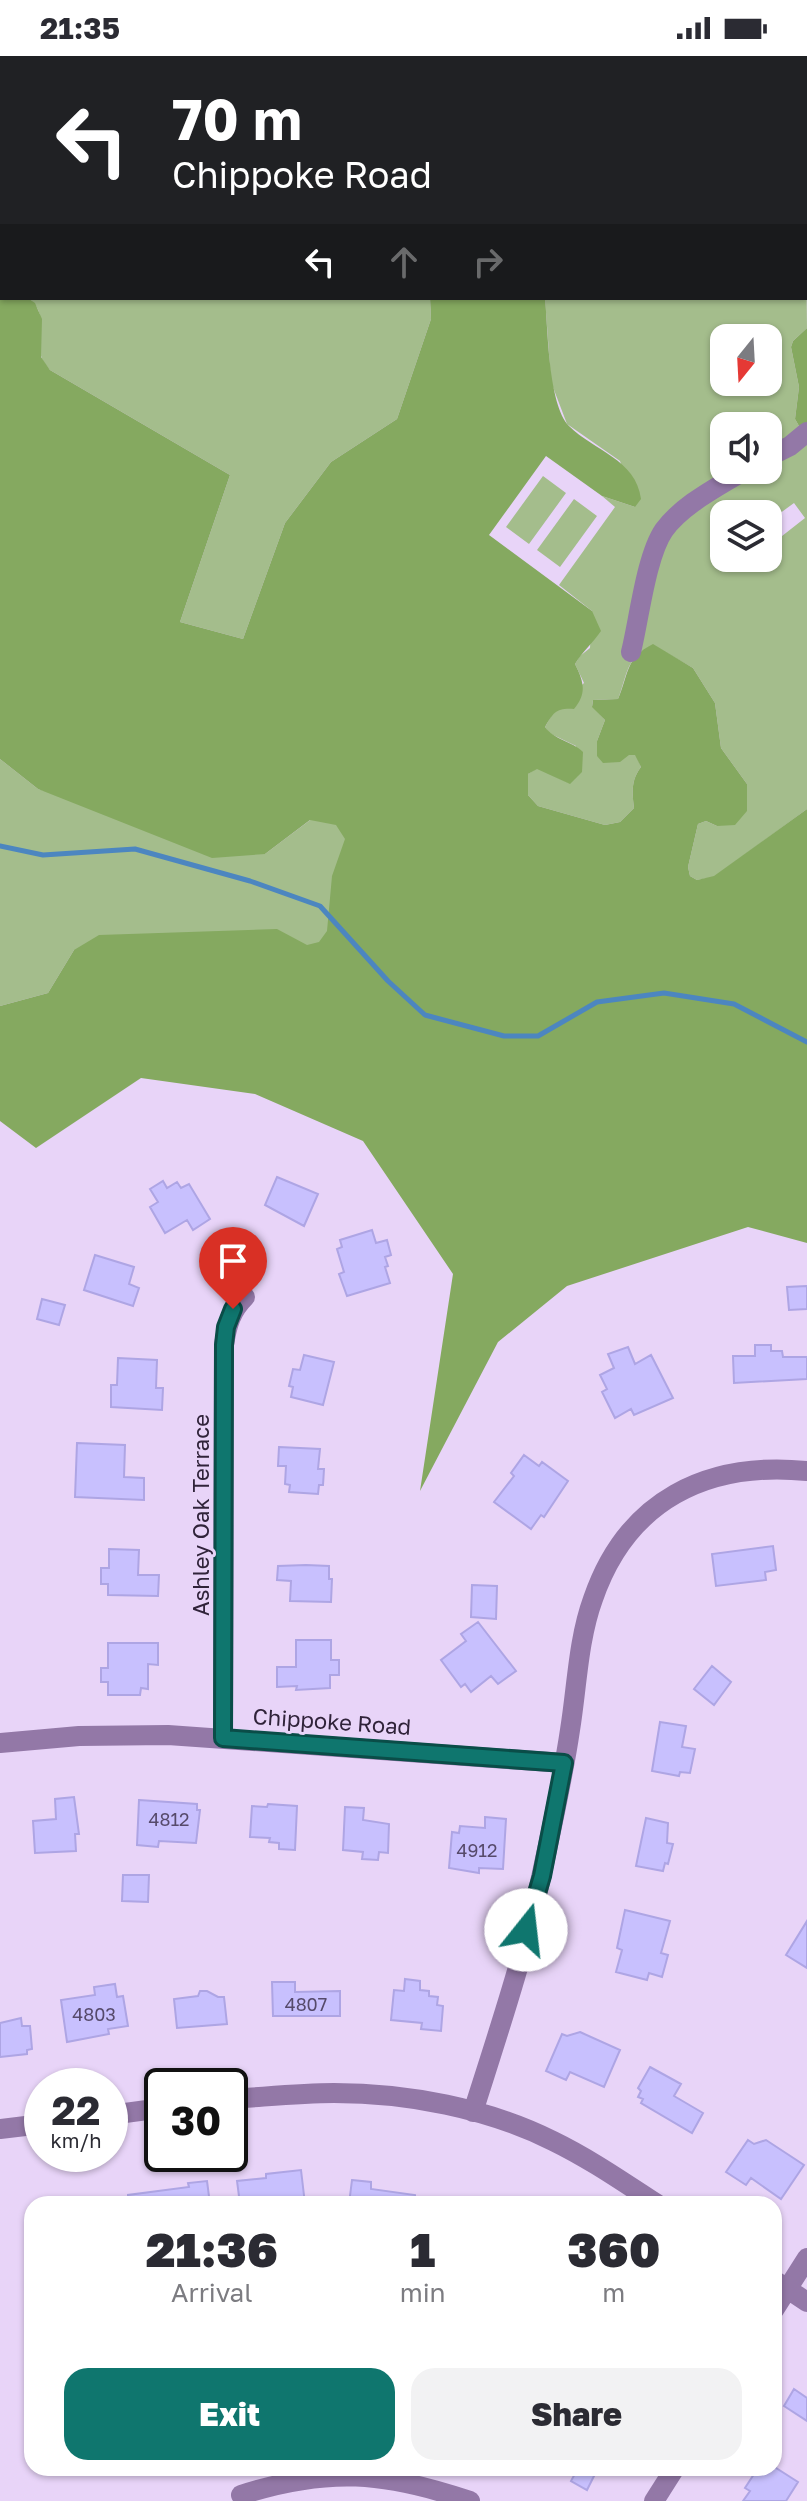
<!DOCTYPE html>
<html lang="en">
<head>
<meta charset="utf-8">
<style>
  :root { --surface:#fff; --page:#f2f2f3; --text:#2b2b33; --muted:#7c7c81; --accent:#0f766e }
  body { margin:0; font-family:"Golos Text",sans-serif; background:var(--page); color:var(--text); height:100vh; display:flex; flex-direction:column; font-size:30px; white-space:nowrap }
  * { box-sizing:border-box; margin:0 }
  p { font-size:26px; color:var(--muted) }
  .icon { flex:none; width:44px; height:44px; fill:none; stroke:currentColor; stroke-width:2; stroke-linecap:round; stroke-linejoin:round }
  .map { position:relative; flex:1; overflow:hidden }
  .side { position:absolute; left:24px; top:2140px; width:758px; height:280px; display:flex; flex-direction:column; background:var(--surface); border-radius:24px; box-shadow:0 2px 6px #0004 }
  .side>* { flex:none }
  .hud { position:absolute; left:0px; top:0px; width:808px; height:244px; box-shadow:0 2px 6px #0004; background:#202124; color:#fff; overflow:hidden }
  .needle { width:52px; rotate:198deg }
  .buttons { position:absolute; left:710px; top:268px; display:grid; gap:16px }
  .buttons a { display:grid; place-items:center; width:72px; height:72px; border-radius:16px; background:var(--surface); box-shadow:0 2px 6px #0004; font-size:40px }
  .speed { position:absolute; left:24px; top:2012px; display:flex; gap:16px; font-size:40px; font-weight:700; text-align:center }
  .speed>* { display:grid; place-content:center; width:104px; height:104px; border-radius:50%; background:var(--surface); box-shadow:0 2px 6px #0004; line-height:1 }
  .speed small { font-size:20px; font-weight:400 }
  .speed .limit { border:4px solid #111; border-radius:12px; background:#fff; color:#111 }
  .pin { position:absolute; display:grid; place-items:center; width:68px; height:68px; color:#fff; margin:-82px -34px; border-radius:50% 50% 50% 0; rotate:-45deg; box-shadow:0 0 8px #0007 }
  .pin .icon { rotate:45deg }
  .me { position:absolute; width:88px; margin:-44px; rotate:16deg; stroke-linejoin:round; filter:drop-shadow(0 0 6px #0008) }
  .turn { display:flex; align-items:center; gap:28px; height:168px; padding:0 40px; font-size:36px }
  .turn .icon { width:104px; height:104px; stroke-width:2.5 }
  .turn b { display:block; font-size:56px; line-height:68px }
  .lanes { display:flex; align-items:center; height:76px; padding:0 40px; background:#0003; justify-content:center; gap:40px; direction:ltr }
  .lanes .off { opacity:.35 }
  .eta { display:flex; justify-content:space-evenly; align-items:center; height:136px; text-align:center }
  .eta b { font-size:48px; font-weight:800; line-height:56px }
  .button { display:flex; gap:16px; margin-top:auto; padding:16px 40px }
  .button a { flex:1; height:92px; border-radius:24px; background:var(--accent); color:#fff; font-size:32px; font-weight:800; line-height:92px; text-align:center }
  .button a+a { background:var(--page); color:var(--text) }
  .status { display:flex; justify-content:space-between; align-items:center; height:56px; padding:0 40px; background:var(--surface); direction:ltr }
  .status svg { height:22px; fill:currentColor }
  .map>svg:first-child { display:block }
</style>
</head>
<body>
<div class="status"><b>21:35</b><svg viewBox="0 0 49 12"><path d="M0 12V9h3v3zM5 12V6h3v6zM10 12V3h3v9zM15 12V0h3v12zM26 1h20v11H26zM47 4h2v5h-2z"/></svg></div>
<div class="map">
<svg width="807" height="2445" viewBox="0 0 807 2445">
  <rect width="100%" height="100%" fill="#e8d4f8"/>
  <path fill="#a4bd8c" fill-rule="evenodd" d="M 53,0 L 437,0 L 56,2 Z
    M 806,165 L 807,272 L 793,285 L 791,291 L 799,331 L 795,363 L 807,384 L 807,753 L 714,821 L 697,824 L 690,820 L 688,811 L 698,768 L 706,765 L 717,770 L 747,728 L 721,692 L 715,647 L 693,612 L 653,589 C 625,602 628,618 618,643 L 593,644 L 592,650 L 605,664 L 597,685 L 629,699 L 636,699 L 641,711 C 631,724 632,736 634,752 L 620,766 L 605,769 L 538,750 L 528,739 L 528,718 L 537,712 L 569,727 L 576,690 L 549,677 L 545,671 L 554,655 L 584,627 L 575,608 L 580,600 L 590,592 L 592,555 L 559,529 L 615,451 L 602,440 L 635,451 L 620,405 L 567,368 L 551,326 L 545,242 L 806,242 ZM 724,282 L 768,282 L 768,326 L 724,326 ZM 724,370 L 768,370 L 768,414 L 724,414 ZM 794,447 L 805,462 L 768,491 L 768,502 L 724,502 L 724,458 L 768,458 L 768,466 Z
    M 28,242 L 430,242 L 431,263 L 397,363 L 331,406 L 285,467 L 243,583 L 180,566 L 230,419 L 50,314 C 47,310 44,307 42,303 C 34,283 51,258 28,242 Z
    M 543,420 L 566,437 L 529,488 L 506,471 Z
    M 574,443 L 597,460 L 560,511 L 537,494 Z
    M 0,703 L 38,733 L 265,798 L 390,704 L 422,936 L 74,894 L 48,937 L 0,950 Z"/>
  <path fill="#85a960" d="M 0,229 L 2,242 L 28,242 L 35,247 L 42,263 L 41,301 L 50,314 L 230,419 L 180,566 L 243,583 L 285,467 L 331,406 L 397,363 L 431,263 L 430,242 L 545,242 C 548,272 548,348 569,370 C 594,395 636,403 641,443 L 635,451 L 602,440 L 546,400 L 489,479 L 592,555 L 601,575 C 593,587 582,596 575,608 C 584,626 587,637 574,653 C 556,652 554,656 545,671 C 554,684 572,685 583,696 L 582,716 L 570,728 L 537,713 L 528,718 L 528,739 L 538,750 L 605,769 L 620,766 L 634,752 C 632,736 631,724 641,711 L 635,699 L 629,699 L 620,706 L 603,707 L 597,700 L 597,685 L 605,664 L 592,651 L 593,644 L 618,643 C 629,618 625,602 653,588 L 693,612 L 715,647 L 721,692 L 747,728 L 747,755 L 735,769 L 717,770 L 706,765 L 698,768 L 688,811 L 690,820 L 697,824 L 714,820 L 807,753 L 807,1187 L 748,1171 L 567,1230 L 498,1286 L 420,1435 L 453,1218 L 363,1085 L 255,1038 L 141,1022 L 36,1092 L 0,1065 L 0,950 L 48,937 L 74,894 L 99,879 L 277,873 L 307,889 L 319,886 L 327,875 L 332,820 L 345,783 L 336,769 L 310,764 L 265,798 L 212,802 L 38,733 L 0,703 Z
    M 807,272 L 807,384 L 795,363 L 799,331 L 791,291 L 793,285 Z"/>
  <g fill="none" stroke-linecap="round" stroke-linejoin="round">
    <path stroke="#4c86c0" stroke-width="5" d="M 0,790 L 43,799 L 135,793 L 250,825 L 320,850 L 388,925 L 425,959 L 504,980 L 538,980 L 597,946 L 664,937 L 734,948 L 807,986"/>
  </g>
  <path fill="#c8c0fe" stroke="#aea5e4" stroke-width="2" d="M 277,1121 L 318,1138 L 304,1170 L 265,1149 Z
    M 163,1125 L 167,1132 L 177,1126 L 181,1132 L 189,1128 L 210,1163 L 193,1174 L 187,1164 L 165,1177 L 150,1151 L 158,1146 L 150,1133 Z
    M 372,1174 L 376,1187 L 387,1184 L 391,1199 L 385,1201 L 388,1210 L 385,1211 L 390,1227 L 347,1240 L 339,1218 L 344,1216 L 337,1193 L 342,1191 L 340,1184 Z
    M 95,1199 L 134,1211 L 129,1228 L 139,1232 L 133,1250 L 84,1234 Z
    M 807,1230 L 807,1253 L 789,1254 L 787,1231 Z
    M 42,1243 L 65,1249 L 59,1269 L 37,1263 Z
    M 755,1289 L 771,1289 L 771,1295 L 782,1295 L 783,1301 L 807,1301 L 807,1323 L 734,1327 L 733,1300 L 755,1300 Z
    M 628,1291 L 635,1308 L 651,1299 L 673,1342 L 634,1359 L 631,1353 L 615,1362 L 602,1336 L 607,1333 L 600,1319 L 614,1312 L 608,1298 Z
    M 304,1299 L 334,1306 L 323,1349 L 291,1341 L 293,1331 L 289,1330 L 293,1313 L 300,1314 Z
    M 118,1302 L 157,1304 L 156,1332 L 163,1332 L 162,1354 L 111,1351 L 111,1329 L 117,1329 Z
    M 77,1387 L 125,1389 L 124,1421 L 144,1422 L 144,1444 L 75,1441 Z
    M 279,1391 L 320,1393 L 318,1413 L 324,1413 L 323,1429 L 319,1429 L 318,1438 L 289,1436 L 290,1429 L 285,1428 L 286,1410 L 278,1410 Z
    M 524,1399 L 539,1410 L 542,1406 L 568,1425 L 544,1461 L 541,1459 L 531,1473 L 494,1446 L 514,1420 L 511,1417 Z
    M 773,1490 L 776,1514 L 765,1516 L 766,1524 L 716,1530 L 712,1498 Z
    M 109,1493 L 139,1494 L 138,1519 L 159,1519 L 158,1540 L 108,1539 L 108,1528 L 101,1528 L 101,1512 L 109,1512 Z
    M 306,1509 L 329,1510 L 329,1523 L 332,1523 L 331,1546 L 290,1545 L 291,1525 L 277,1524 L 278,1510 Z
    M 472,1529 L 497,1530 L 496,1563 L 471,1561 Z
    M 478,1566 L 516,1615 L 498,1628 L 491,1620 L 471,1636 L 465,1628 L 461,1631 L 441,1604 L 466,1585 L 461,1578 Z
    M 296,1584 L 331,1584 L 331,1604 L 339,1604 L 339,1619 L 330,1619 L 330,1632 L 296,1634 L 297,1630 L 277,1631 L 277,1611 L 296,1611 Z
    M 108,1587 L 158,1587 L 158,1609 L 148,1608 L 148,1633 L 141,1632 L 140,1639 L 108,1639 L 108,1626 L 101,1626 L 101,1612 L 108,1612 Z
    M 712,1610 L 731,1626 L 714,1649 L 694,1633 Z
    M 660,1666 L 686,1670 L 682,1691 L 695,1693 L 690,1717 L 680,1716 L 679,1720 L 652,1715 Z
    M 74,1741 L 79,1778 L 75,1778 L 76,1795 L 35,1797 L 33,1765 L 56,1763 L 55,1743 Z
    M 139,1744 L 197,1748 L 197,1754 L 200,1754 L 196,1787 L 159,1785 L 158,1791 L 137,1789 Z
    M 268,1748 L 297,1750 L 295,1794 L 279,1793 L 279,1787 L 269,1786 L 270,1782 L 250,1781 L 252,1750 L 267,1751 Z
    M 345,1751 L 364,1752 L 363,1764 L 389,1768 L 388,1797 L 379,1796 L 378,1804 L 362,1803 L 363,1796 L 343,1794 Z
    M 485,1761 L 506,1763 L 503,1813 L 479,1812 L 479,1817 L 449,1812 L 452,1776 L 459,1777 L 460,1770 L 485,1772 Z
    M 646,1762 L 668,1767 L 667,1787 L 673,1788 L 668,1808 L 665,1807 L 663,1815 L 636,1810 Z
    M 123,1819 L 149,1819 L 148,1846 L 122,1845 Z
    M 625,1854 L 670,1865 L 661,1897 L 668,1899 L 662,1921 L 649,1917 L 647,1924 L 616,1916 L 622,1894 L 617,1892 Z
    M 807,1865 L 807,1912 L 786,1899 Z
    M 405,1923 L 420,1925 L 420,1934 L 429,1935 L 429,1940 L 438,1941 L 437,1949 L 443,1950 L 441,1975 L 421,1973 L 422,1967 L 391,1964 L 394,1934 L 404,1935 Z
    M 272,1926 L 295,1926 L 295,1936 L 340,1935 L 340,1960 L 273,1960 Z
    M 115,1928 L 117,1941 L 123,1940 L 128,1970 L 108,1973 L 109,1978 L 67,1986 L 61,1944 L 95,1939 L 94,1931 Z
    M 200,1935 L 207,1935 L 218,1941 L 224,1941 L 227,1968 L 177,1972 L 174,1943 L 198,1940 Z
    M 21,1962 L 22,1970 L 30,1970 L 32,1993 L 27,1994 L 27,1998 L 0,2001 L 0,1967 Z
    M 580,1976 L 620,1994 L 604,2031 L 570,2016 L 566,2024 L 546,2015 L 562,1978 L 567,1980 Z
    M 650,2011 L 681,2028 L 674,2040 L 703,2057 L 692,2077 L 641,2047 L 643,2043 L 638,2041 L 641,2035 L 638,2032 Z
    M 748,2084 L 754,2088 L 766,2084 L 804,2109 L 781,2143 L 751,2122 L 746,2129 L 726,2116 Z
    M 301,2114 L 305,2148 L 240,2148 L 237,2125 L 266,2122 L 266,2118 Z
    M 352,2124 L 371,2126 L 371,2133 L 415,2139 L 415,2148 L 349,2148 Z
    M 207,2125 L 210,2148 L 128,2148 L 128,2139 L 189,2131 L 188,2127 Z
    M 794,2333 L 807,2342 L 807,2365 L 784,2350 Z
    M 578,2412 L 598,2412 L 587,2434 L 571,2425 Z
    M 758,2412 L 776,2412 L 798,2426 L 786,2445 L 743,2445 L 750,2435 L 745,2432 Z"/>
  <g fill="none" stroke-linecap="round" stroke-linejoin="round">
    <path stroke="#9378a7" stroke-width="20" d="M 39,0 L 42,2
      M 623,0 L 623,2
      M 461,2 L 461,0
      M 491,2 L 492,0
      M 768,401 L 790,390 L 807,376
      M 631,596 C 639,564 646,500 664,474 C 683,448 718,431 745,414
      M 223,1682 L 224,1289 C 227,1269 231,1255 245,1241
      M 0,1687 L 79,1680 L 168,1679 L 564,1707
      M 230,2043 C 264,2041 299,2037 334,2037 C 407,2037 487,2052 553,2085 C 590,2103 623,2126 657,2148
      M 473,2056 C 498,1977 525,1897 542,1817 C 552,1770 563,1722 570,1674 C 577,1631 578,1584 593,1543 C 627,1444 707,1405 807,1415
      M 110,2059 L 162,2052
      M 0,2073 L 42,2068
      M 774,2224 L 807,2246
      M 774,2254 L 807,2202
      M 241,2439 C 328,2411 385,2416 470,2445
      M 654,2445 L 675,2412"/>
  </g>
  <g fill="none" stroke-linecap="round" stroke-linejoin="round">
    <defs>
      <path id="route" d="M 233,1253 L 226,1271 L 224,1289 L 223,1682 L 564,1707 L 542,1820 L 526,1874"/>
    </defs>
    <use href="#route" stroke="#0a4d48" stroke-width="20"/>
    <use href="#route" stroke="#0f766e" stroke-width="14"/>
  </g>
  <g text-anchor="middle" dominant-baseline="central" stroke-width="6" stroke-linejoin="round" paint-order="stroke">
    <g font-size="18" fill="#564a6b">
      <text x="169" y="1763">4812</text>
      <text x="477" y="1794">4912</text>
      <text x="306" y="1948">4807</text>
      <text x="94" y="1958">4803</text>
    </g>
    <g font-size="22" fill="#30233a" stroke="#e8d4f8">
      <text transform="translate(200 1459) rotate(-90)">Ashley Oak Terrace</text>
      <text transform="translate(332 1665) rotate(4)">Chippoke Road</text>
    </g>
  </g>
</svg>
<div class="buttons">
<a><svg class="needle" viewBox="-14 -14 28 28"><path d="M0-13l5 13h-10z" fill="#e53935"/><path d="M0 13l5-13h-10z" fill="#7c7c81"/></svg></a>
<a><svg class="icon" aria-label="sound" viewBox="0 0 24 24"><path d="M4 9h4l5-4v14l-5-4H4zM17 9q2 3 0 6"/></svg></a>
<a><svg class="icon" aria-label="layers" viewBox="0 0 24 24"><path d="M12 4l9 5-9 5-9-5zM3 14l9 5 9-5"/></svg></a>
</div>
<div class="speed"><div>22<small>km/h</small></div><div class="limit">30</div></div>
<div class="pin" style="left:233px;top:1253px;background:#d93025"><svg class="icon" aria-label="arrive" viewBox="0 0 24 24"><path d="M6 21V4h12l-3 4 3 4H6"/></svg></div>
<svg class="me" style="left:526px;top:1874px" viewBox="-20 -20 40 40"><circle r="19" fill="#fff"/><path d="M0-13L10 11 0 6-10 11z" fill="#0f766e"/></svg>
<div class="hud">
<div class="turn"><svg class="icon" aria-label="left" viewBox="0 0 24 24"><path d="M17 20v-9H6M10 6l-5 5 5 5"/></svg><div><b>70 m</b>Chippoke Road</div></div>
<div class="lanes"><svg class="icon" aria-label="left" viewBox="0 0 24 24"><path d="M17 20v-9H6M10 6l-5 5 5 5"/></svg><svg class="icon off" aria-label="ahead" viewBox="0 0 24 24"><path d="M12 20V5M6 11l6-6 6 6"/></svg><svg class="icon off" aria-label="right" viewBox="0 0 24 24"><path d="M7 20v-9h11M14 6l5 5-5 5"/></svg></div>
</div>
<section class="side">
<div class="eta">
<div><b>21:36</b><p>Arrival</p></div>
<div><b>1</b><p>min</p></div>
<div><b>360</b><p>m</p></div>
</div>
<div class="button"><a>Exit</a><a>Share</a></div>
</section>
</div>
</body>
</html>
